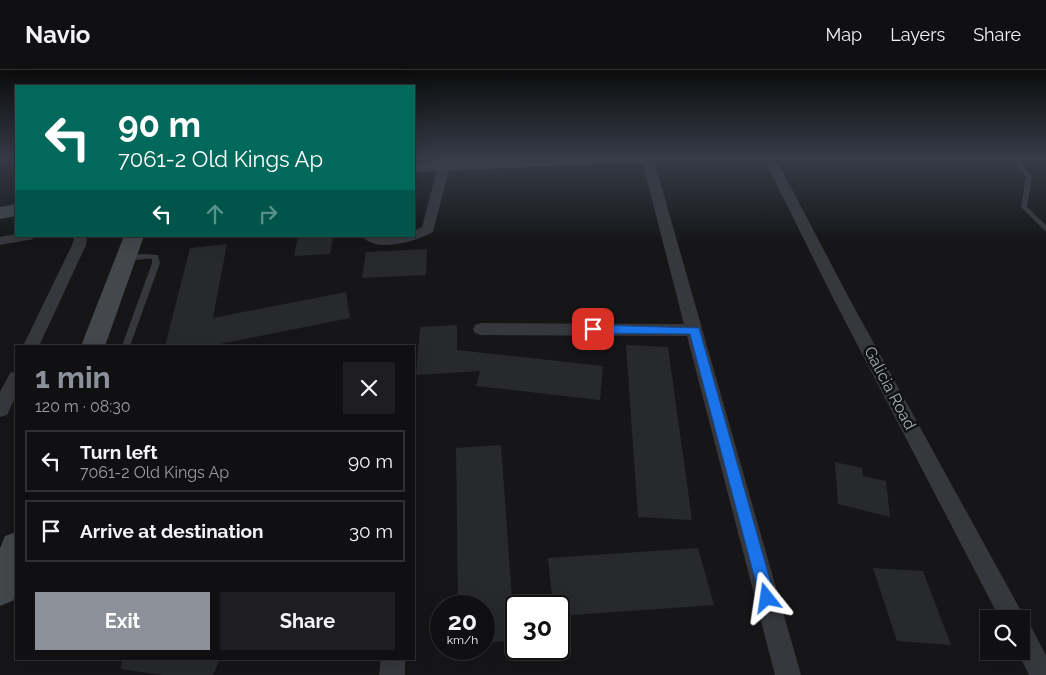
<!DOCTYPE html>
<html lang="en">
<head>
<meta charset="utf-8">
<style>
  :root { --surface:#101012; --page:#1e1e20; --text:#f1f3f6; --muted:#9c9d9f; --line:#303032; --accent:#8c9099 }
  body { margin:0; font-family:Raleway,sans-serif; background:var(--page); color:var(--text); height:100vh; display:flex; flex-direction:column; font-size:19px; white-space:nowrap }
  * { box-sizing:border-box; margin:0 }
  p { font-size:16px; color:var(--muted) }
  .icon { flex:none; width:28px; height:28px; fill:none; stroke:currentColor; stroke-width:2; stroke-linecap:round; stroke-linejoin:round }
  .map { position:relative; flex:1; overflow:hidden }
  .sheet { position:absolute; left:15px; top:275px; width:400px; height:315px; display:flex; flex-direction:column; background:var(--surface); border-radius:0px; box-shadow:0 5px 20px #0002,0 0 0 1px var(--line) }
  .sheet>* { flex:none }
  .banner { position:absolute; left:15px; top:15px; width:400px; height:152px; border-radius:0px; box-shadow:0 5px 20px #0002,0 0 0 1px var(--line); background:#00695c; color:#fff; overflow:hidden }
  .tools { position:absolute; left:980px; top:540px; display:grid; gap:10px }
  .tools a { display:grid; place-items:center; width:50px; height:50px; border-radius:0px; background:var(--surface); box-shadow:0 5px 20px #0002,0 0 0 1px var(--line); font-size:25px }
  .speed { position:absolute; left:430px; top:525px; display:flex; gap:10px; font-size:25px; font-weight:700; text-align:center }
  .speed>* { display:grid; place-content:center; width:65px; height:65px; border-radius:50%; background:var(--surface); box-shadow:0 5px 20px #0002,0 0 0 1px var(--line); line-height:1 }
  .speed small { font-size:12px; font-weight:400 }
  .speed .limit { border:2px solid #111; border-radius:8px; background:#fff; color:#111 }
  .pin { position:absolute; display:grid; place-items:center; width:42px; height:42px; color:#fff; margin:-21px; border-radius:10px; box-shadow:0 2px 8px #0006 }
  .me { position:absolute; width:55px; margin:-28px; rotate:345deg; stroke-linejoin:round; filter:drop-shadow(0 0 4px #0008) }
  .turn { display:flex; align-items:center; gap:18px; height:105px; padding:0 20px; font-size:22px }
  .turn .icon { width:65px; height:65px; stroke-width:2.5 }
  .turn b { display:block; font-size:35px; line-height:42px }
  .lanes { display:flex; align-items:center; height:48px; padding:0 20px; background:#0003; justify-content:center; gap:25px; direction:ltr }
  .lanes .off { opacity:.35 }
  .round { display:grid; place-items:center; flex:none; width:52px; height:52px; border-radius:0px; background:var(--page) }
  .head { display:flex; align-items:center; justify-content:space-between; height:85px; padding:0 20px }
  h1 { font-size:30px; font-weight:700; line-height:38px; color:var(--accent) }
  .button { display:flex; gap:10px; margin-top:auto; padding:10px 20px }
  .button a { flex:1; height:58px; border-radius:0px; background:var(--accent); color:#fff; font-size:20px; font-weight:700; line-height:58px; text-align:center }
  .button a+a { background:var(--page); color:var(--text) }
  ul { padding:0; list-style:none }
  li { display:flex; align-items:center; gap:15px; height:62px; margin:0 10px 8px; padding:0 10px; border:2px solid var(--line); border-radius:0px }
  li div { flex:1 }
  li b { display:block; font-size:19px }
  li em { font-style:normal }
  header { display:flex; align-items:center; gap:30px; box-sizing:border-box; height:70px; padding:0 25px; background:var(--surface); border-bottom:1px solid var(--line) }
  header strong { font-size:24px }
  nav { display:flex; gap:28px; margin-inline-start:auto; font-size:18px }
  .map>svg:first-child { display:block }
</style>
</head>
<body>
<header>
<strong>Navio</strong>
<nav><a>Map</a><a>Layers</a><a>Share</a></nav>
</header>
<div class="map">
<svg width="1046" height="605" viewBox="0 0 1046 605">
  <rect width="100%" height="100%" fill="#161618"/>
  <path fill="#28292c" d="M 298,166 L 333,166 L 330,184 L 294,186 Z
    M 227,174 L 213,248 L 346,222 L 350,248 L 210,276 L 165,276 L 190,178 Z
    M 427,179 L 426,205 L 362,208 L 366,182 Z
    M 457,255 L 457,280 L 603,296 L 600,330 L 476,316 L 480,301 L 416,305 L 420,257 Z
    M 626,275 L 668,277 L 692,450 L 638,447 Z
    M 501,375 L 515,570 L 484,573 L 484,536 L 458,536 L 456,378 Z
    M 835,392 L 862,398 L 863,406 L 886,411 L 890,447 L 838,434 Z
    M 698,478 L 714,535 L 559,546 L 559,536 L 553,536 L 548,488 Z
    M 873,498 L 923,501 L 951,575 L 897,571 Z
    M 122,589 L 220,589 L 213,605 L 162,605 L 121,599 Z"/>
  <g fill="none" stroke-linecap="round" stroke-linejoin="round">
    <path fill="#36383d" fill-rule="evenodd" d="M 1010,87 L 1016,87 L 1032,107 L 1027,137 L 1046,155 L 1046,161 L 1044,160 L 1021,137 L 1026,107 Z
      M 144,184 L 158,185 L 160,193 L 130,276 L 122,276 L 152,193 L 152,189 C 143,188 129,193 122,188 L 126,186 Z
      M 16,518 L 16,530 L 0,534 L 0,522 Z"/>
    <path fill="#36383d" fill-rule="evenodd" d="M 641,87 L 653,87 L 801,605 L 775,605 L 687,266 L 481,265 L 475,263 L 473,259 L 475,255 L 481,253 L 684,254 Z
      M 763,87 L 775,87 L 849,228 L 1021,541 L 1025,549 L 1023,553 L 1030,555 L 1046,585 L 1046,605 L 1029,605 L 1017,581 L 1021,581 L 1021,549 L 1000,549 L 833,228 Z
      M 444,92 L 450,96 L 433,162 C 416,171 377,184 362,166 L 414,166 L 414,161 L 422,157 L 438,96 Z
      M 16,164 L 16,166 L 35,166 L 33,169 L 0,175 L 0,167 Z
      M 72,166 L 87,166 L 86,175 L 39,276 L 23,276 L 72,175 L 74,169 Z
      M 16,301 L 16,326 L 7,345 L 0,347 L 0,322 L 10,303 Z
      M 381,589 L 405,589 L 405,605 L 379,605 Z"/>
    <path fill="#44484d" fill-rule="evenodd" d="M 526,87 L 658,87 L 656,91 L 650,92 L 414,102 L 414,92 Z
      M 16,134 L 16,146 L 0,149 L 0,137 Z
      M 124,166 L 144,166 L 105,276 L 81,276 Z
      M 16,462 L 16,520 L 12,531 L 0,536 L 0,478 L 5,466 Z"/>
  </g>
  <linearGradient id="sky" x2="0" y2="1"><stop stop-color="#0c0c0d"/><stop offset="0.51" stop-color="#363c48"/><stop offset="1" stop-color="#363c48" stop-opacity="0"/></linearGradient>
  <rect width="1046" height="172" fill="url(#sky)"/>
  <path fill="#1a73e8" stroke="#114b97" d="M 593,255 L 699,258 L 775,528 L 773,534 L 767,536 L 762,534 L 760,528 L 690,264 L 593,263 L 588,259 Z"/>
  <g text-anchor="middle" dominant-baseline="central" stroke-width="5" stroke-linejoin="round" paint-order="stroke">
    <g font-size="16" fill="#a6afb9" stroke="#111113">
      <text transform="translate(890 318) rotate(62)">Galicia Road</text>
    </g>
  </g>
</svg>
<div class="tools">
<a><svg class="icon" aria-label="search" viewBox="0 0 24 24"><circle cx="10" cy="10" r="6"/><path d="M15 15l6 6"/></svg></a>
</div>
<div class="speed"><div>20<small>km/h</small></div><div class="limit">30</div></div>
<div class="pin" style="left:593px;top:259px;background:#d93025"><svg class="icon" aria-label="arrive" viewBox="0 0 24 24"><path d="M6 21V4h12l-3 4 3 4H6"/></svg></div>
<svg class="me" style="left:767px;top:528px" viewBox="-20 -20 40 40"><path d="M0-17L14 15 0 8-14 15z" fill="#1a73e8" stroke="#fff" stroke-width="4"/></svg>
<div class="banner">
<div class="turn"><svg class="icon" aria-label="left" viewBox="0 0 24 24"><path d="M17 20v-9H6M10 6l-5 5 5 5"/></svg><div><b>90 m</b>7061-2 Old Kings Ap</div></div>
<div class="lanes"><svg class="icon" aria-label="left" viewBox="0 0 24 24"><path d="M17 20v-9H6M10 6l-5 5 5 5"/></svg><svg class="icon off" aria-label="ahead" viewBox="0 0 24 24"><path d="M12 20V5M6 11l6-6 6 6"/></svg><svg class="icon off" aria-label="right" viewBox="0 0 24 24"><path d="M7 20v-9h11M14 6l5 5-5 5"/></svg></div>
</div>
<section class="sheet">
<div class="head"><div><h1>1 min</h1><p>120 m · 08:30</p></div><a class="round"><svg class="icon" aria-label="close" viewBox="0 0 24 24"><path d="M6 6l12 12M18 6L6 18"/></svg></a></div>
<ul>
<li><svg class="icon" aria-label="left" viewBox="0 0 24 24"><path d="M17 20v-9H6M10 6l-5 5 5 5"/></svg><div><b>Turn left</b><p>7061-2 Old Kings Ap</p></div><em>90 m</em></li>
<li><svg class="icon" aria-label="arrive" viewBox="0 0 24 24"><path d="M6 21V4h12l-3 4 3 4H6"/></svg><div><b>Arrive at destination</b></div><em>30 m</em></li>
</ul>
<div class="button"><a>Exit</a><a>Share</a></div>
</section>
</div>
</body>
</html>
